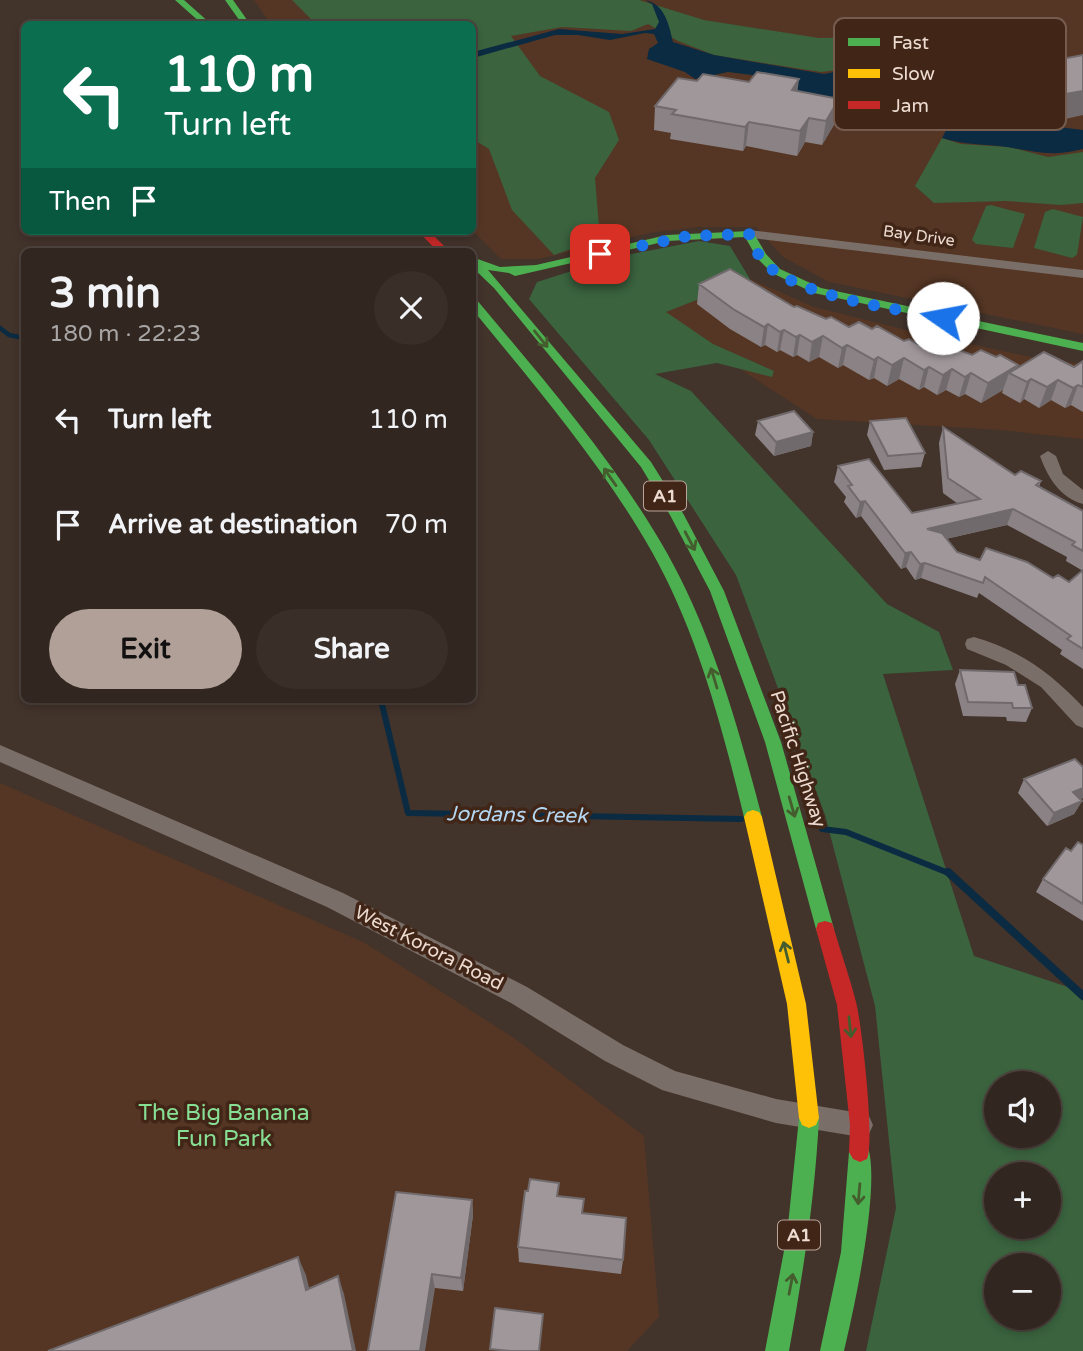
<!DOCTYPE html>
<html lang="en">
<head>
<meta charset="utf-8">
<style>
  :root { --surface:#322620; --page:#3a2e29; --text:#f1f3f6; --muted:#a8a5a5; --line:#4d433e; --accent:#b1a097 }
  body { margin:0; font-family:"Varela Round",sans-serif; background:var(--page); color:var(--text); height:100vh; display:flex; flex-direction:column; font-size:26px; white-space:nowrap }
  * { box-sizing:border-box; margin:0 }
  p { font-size:23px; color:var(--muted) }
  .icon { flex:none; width:38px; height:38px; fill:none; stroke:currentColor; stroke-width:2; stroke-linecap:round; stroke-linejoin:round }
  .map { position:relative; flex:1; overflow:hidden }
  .details { position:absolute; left:21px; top:248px; width:455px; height:455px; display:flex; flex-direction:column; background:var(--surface); border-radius:10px; box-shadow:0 4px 10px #0003,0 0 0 2px var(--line) }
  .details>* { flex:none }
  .banner { position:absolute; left:21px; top:21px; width:455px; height:214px; border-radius:10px; box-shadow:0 4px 10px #0003,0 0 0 2px var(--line); background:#0b6e4f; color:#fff; overflow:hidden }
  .tools { position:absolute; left:984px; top:1071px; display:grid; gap:14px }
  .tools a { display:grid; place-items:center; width:77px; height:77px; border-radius:50%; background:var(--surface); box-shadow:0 4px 10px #0003,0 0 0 2px var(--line); font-size:35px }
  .pin { position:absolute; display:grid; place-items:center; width:60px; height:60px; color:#fff; margin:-30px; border-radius:14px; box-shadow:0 4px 10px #0006 }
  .me { position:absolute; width:77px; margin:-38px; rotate:282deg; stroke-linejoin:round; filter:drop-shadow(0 0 5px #0008) }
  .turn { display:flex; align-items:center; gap:24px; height:147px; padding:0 28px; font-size:32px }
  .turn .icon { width:91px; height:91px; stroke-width:2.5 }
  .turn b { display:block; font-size:49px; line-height:60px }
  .then { display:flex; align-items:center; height:66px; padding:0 28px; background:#0003; gap:14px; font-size:26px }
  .round { display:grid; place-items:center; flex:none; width:74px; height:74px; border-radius:37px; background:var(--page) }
  .overview { display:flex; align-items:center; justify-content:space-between; height:119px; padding:0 28px }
  h1 { font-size:42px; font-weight:800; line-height:52px }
  .button { display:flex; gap:14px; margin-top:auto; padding:14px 28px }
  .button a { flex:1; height:80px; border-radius:42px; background:var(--accent); color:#111; font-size:28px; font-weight:800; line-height:80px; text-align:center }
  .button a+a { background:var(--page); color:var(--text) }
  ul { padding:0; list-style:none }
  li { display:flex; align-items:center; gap:21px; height:105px; padding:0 28px }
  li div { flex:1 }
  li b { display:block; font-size:26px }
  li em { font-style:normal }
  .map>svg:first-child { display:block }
</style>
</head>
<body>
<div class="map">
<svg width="1083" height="1351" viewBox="0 0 1083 1351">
  <rect width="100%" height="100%" fill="#42332b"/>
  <path fill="#553624" d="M 254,0 L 1083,0 L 1083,334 L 829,282 L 783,257 L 756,227 L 699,227 L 650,233 L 539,259 L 501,259 L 473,231 L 472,24 L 271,24 Z
    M 750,279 L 814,307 L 914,332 L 1031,357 L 1083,364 L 1083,439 L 1001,430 L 817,419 L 749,375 L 665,312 Z
    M 0,783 L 365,943 L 514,1038 L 644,1136 L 659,1317 L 627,1351 L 0,1351 Z"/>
  <path fill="#3a633e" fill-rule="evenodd" d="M 292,0 L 639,0 L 704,20 L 819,38 L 885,37 L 911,61 L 821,72 L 714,55 L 678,41 L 648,24 L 631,31 L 562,27 L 511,36 L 540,76 L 609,112 L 619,140 L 595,178 L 600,239 L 554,255 L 512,210 L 489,149 L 473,139 L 472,24 L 316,24 Z
    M 942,138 L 961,144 L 1009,147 L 1048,157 L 1083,152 L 1083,203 L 1061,205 L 1006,201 L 934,203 L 915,186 Z
    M 991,205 L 1025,214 L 1013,248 L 976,244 L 972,240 L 986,206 Z
    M 1053,209 L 1083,217 L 1077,255 L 1072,258 L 1034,248 L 1045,212 Z
    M 699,241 L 730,246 L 750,279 L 666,312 L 713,344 L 774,371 L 772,377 L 717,363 L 655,374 L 691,391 L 887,604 L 939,632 L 953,670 L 883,674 L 974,956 L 1083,992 L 1083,1351 L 866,1351 L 896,1208 L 875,1006 L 825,815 L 736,575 L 649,440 L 529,299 L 537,282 L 616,257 ZM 996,1083 L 1048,1083 L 1048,1136 L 996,1136 ZM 996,1174 L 1048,1174 L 1048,1227 L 996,1227 ZM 996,1265 L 1048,1265 L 1048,1318 L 996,1318 Z"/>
  <path fill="#0a2b42" d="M 645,0 C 665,4 669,25 673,42 L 714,55 L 824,74 L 885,62 L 911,61 L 924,65 L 932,73 L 936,84 L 965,93 L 981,104 L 1026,123 L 1083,130 L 1083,149 C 1050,157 1038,152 1007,147 C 985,144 964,145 942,138 L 955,113 L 912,90 L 892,84 L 878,89 L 855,104 L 854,113 L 835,119 L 760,76 L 728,72 L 695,79 L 685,72 L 647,59 L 649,49 L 658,43 L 654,34 L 645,33 L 610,40 L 578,35 L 555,35 L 473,58 L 473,52 L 559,29 L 622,34 L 655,29 L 659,22 L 652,4 Z"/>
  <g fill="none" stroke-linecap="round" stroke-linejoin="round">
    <path stroke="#0a2b42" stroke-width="4.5" d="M 0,328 L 9,335 L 24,338"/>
    <path stroke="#0a2b42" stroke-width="6" d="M 381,700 L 408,813 L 741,819
      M 822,829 L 846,832 L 951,874"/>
    <path stroke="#0a2b42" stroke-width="8" d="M 948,872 L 1083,996"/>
    <path fill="#7a6e68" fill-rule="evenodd" d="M 749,230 L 1083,270 L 1083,278 L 744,237 L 744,231 Z
      M 1048,451 L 1056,456 L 1063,474 L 1083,490 L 1083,504 C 1060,498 1047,476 1040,456 Z
      M 974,637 C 1021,651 1050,672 1083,707 L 1083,728 L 1076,725 L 1041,687 L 1006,665 L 967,649 L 965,644 L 967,639 Z
      M 0,745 L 343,893 L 527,987 L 623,1045 L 675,1071 L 776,1099 L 860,1113 L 869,1116 L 873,1125 L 869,1134 L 860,1137 L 776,1123 L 662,1090 L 605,1061 L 511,1003 L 327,907 L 0,762 Z"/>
    <path fill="#4caf50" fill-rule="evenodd" d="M 175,0 L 184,0 L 211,24 L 202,24 Z
      M 225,0 L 233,0 L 250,24 L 242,24 Z
      M 749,231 L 753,232 L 766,254 L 780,269 L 821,288 L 1083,343 L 1083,351 L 814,293 L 772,273 L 757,258 L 745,237 L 667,241 L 515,276 L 509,273 L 488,270 L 651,462 L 684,515 L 724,591 L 781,742 L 834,929 L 832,935 L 825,937 L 818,935 L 816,929 L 765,742 L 710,591 L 670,515 L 641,467 L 494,288 L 472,267 L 472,257 L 500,267 L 536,265 L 667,235 Z
      M 472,298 L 476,299 C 544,380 614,460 667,553 C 713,635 738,727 762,817 L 759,822 L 753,824 L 747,822 L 744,817 C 722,727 698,634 652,552 C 602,464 536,387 472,309 Z
      M 809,1108 L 816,1111 L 819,1118 C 815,1197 803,1274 789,1351 L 765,1351 L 787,1235 L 799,1118 L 802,1111 Z
      M 860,1142 L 867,1145 C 882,1180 854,1310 844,1351 L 820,1351 L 841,1252 L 849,1152 L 853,1145 Z"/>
    <path fill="#ffc107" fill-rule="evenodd" d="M 753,810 L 759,812 L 762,817 L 806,1004 L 819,1118 L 816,1125 L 809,1128 L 802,1125 L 799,1118 L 787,1004 L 744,817 L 747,812 Z"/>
    <path fill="#c62828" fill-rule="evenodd" d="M 418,231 L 429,231 L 450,252 L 438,252 Z
      M 825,921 L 832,923 L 834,929 C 841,953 850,978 856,1002 C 862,1026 875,1140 867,1159 L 860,1162 L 853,1159 L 849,1152 L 850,1125 L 837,1005 L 816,929 L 818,923 Z"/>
  </g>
  <path fill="#8a8284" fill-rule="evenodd" d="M 1083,55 L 1052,122 L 1024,103 L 1015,105 L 985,86 L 991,60 L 1030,65 Z
    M 697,81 L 798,91 L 835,123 L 822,145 L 805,142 L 797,156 L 746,146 L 743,151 L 670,139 L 671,133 L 654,130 L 655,106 Z
    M 699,284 L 794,307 L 849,327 L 872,329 L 929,350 L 996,357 L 1018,365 L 1017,368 L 1074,367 L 1083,361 L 1083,412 L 1071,405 L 1065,408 L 1051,400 L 1039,408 L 1024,399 L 1020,403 L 1002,393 L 1003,390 L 981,403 L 965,394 L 959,397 L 946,390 L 937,395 L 924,387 L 919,390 L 899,379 L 887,386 L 874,378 L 869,380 L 843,365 L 838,368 L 819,357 L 809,362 L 797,355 L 793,357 L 780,350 L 777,352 L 765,345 L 761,347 L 730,329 L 697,304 Z
    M 758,421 L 813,432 L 811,446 L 774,456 L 755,435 Z
    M 870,421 L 925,453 L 921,467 L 884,470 L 867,435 Z
    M 943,427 L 1015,475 L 1041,481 L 1039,487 L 1083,511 L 1083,669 L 1060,654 L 1062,650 L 979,593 L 977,598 L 921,578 L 915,580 L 906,567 L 901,569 L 861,516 L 856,518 L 844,502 L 846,497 L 834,482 L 838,466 L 912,513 L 958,504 L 943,493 L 939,443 ZM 1007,525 L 1067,557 L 1066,561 L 1083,571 L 1069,582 L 980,560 L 957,552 L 946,539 Z
    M 960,670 L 1018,685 L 1032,708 L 1026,722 L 1007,721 L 1006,717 L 963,716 L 955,684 Z
    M 1083,767 L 1083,798 L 1080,799 L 1082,801 L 1074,814 L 1047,826 L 1018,793 L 1024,779 Z
    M 1083,845 L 1083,921 L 1036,892 L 1043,879 L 1071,851 Z
    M 528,1191 L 558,1196 L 583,1213 L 623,1260 L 621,1274 L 519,1262 L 518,1247 Z
    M 472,1200 L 473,1215 L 463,1291 L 435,1288 L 368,1351 Z"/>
  <path fill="#706a6c" d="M 1031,77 L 1024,103 L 1015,105 L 1022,79 Z
    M 799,79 L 796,103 L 792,90 Z
    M 1083,91 L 1083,115 L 1052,122 L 1060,95 Z
    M 839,99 L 835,123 L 822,145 L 826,121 Z
    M 809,118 L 805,142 L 797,156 L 800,131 Z
    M 749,122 L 746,146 L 743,151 L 745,127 Z
    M 768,324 L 765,345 L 761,347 L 764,327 Z
    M 784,330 L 780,350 L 777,352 L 780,332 Z
    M 800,335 L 797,355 L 793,357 L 796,337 Z
    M 823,336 L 819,357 L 809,362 L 812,342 Z
    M 847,345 L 843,365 L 838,368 L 842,348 Z
    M 878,357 L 874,378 L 869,380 L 874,360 Z
    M 904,358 L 899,379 L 887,386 L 892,365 Z
    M 1018,365 L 1014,376 L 1009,373 L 1003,390 L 981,403 L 988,383 Z
    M 929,367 L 924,387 L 919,390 L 924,370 Z
    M 952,369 L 946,390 L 937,395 L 943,375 Z
    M 971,373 L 965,394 L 959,397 L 965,377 Z
    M 1031,379 L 1024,399 L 1020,403 L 1027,382 Z
    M 1058,380 L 1051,400 L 1039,408 L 1047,387 Z
    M 1078,385 L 1071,405 L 1065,408 L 1073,388 Z
    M 813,432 L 811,446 L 774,456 L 776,442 Z
    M 865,501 L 861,516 L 856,518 L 860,502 Z
    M 1013,509 L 1007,525 L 923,544 L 927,529 Z
    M 911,552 L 906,567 L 901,569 L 905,553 Z
    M 925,563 L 921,578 L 915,580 L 920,564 Z
    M 1083,788 L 1083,798 L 1066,805 L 1073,792 Z
    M 1082,801 L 1074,814 L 1047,826 L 1054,813 Z
    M 472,1200 L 473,1215 L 463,1291 L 461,1278 Z
    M 298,1257 L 306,1275 L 314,1308 L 306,1290 Z
    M 432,1274 L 435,1288 L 425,1351 L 420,1351 Z
    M 338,1276 L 344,1294 L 356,1351 L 353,1351 Z"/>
  <path fill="#a0979a" stroke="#706a6c" stroke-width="2" d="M 1083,55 L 1083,91 L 1060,95 L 1031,77 L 1022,79 L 991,60 L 1016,56 L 1030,65 Z
    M 757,72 L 799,79 L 792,90 L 839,99 L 826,121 L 809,118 L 800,131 L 749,122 L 745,127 L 672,114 L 676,110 L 655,106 L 678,78 L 697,81 L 703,74 L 749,82 Z
    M 730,269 L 794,307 L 797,306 L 826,319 L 831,317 L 849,327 L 859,322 L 872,329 L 877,326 L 904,341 L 909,339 L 929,350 L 941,343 L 972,355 L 981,350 L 996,357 L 1000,355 L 1018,365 L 988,383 L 971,373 L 965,377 L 952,369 L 943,375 L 929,367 L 924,370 L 904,358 L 892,365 L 878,357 L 874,360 L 847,345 L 842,348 L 823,336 L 812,342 L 800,335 L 796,337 L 784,330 L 780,332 L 768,324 L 764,327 L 733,309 L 699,284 Z
    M 1044,352 L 1074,367 L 1083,361 L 1083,387 L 1078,385 L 1073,388 L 1058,380 L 1047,387 L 1031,379 L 1027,382 L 1009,373 Z
    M 794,411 L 813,432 L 776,442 L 758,421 Z
    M 906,418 L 925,453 L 888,456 L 870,421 Z
    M 943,427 L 1015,475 L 1021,471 L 1041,481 L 1036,485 L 1083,511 L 1083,551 L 1072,545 L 1075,542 L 1013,509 L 927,529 L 942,533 L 957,552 L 980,560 L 986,548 L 1027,562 L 1053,578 L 1058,575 L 1069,582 L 1083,570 L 1083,649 L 1067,639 L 1071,636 L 985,577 L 983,583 L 925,563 L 920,564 L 911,552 L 905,553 L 865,501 L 860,502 L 848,486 L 852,485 L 838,466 L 869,459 L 912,513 L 980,499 L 948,478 Z
    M 960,670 L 1014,672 L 1018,685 L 1025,685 L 1032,708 L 1013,708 L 1012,703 L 968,702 Z
    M 1075,759 L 1083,767 L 1083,788 L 1073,792 L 1082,801 L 1054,813 L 1024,779 Z
    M 1078,842 L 1083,845 L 1083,904 L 1043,879 L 1066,848 L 1071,851 Z
    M 530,1179 L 559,1183 L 557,1196 L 584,1199 L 582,1213 L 626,1218 L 623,1260 L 518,1247 L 525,1191 L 528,1191 Z
    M 396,1192 L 472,1200 L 461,1278 L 432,1274 L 420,1351 L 368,1351 Z
    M 298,1257 L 306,1290 L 338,1276 L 353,1351 L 48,1351 Z
    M 495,1308 L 543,1314 L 539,1351 L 510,1351 L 490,1349 Z"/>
  <defs><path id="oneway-shaft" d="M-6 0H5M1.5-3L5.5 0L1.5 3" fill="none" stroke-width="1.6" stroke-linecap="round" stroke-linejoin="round" transform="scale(1.75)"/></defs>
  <g stroke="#455d2e">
    <use href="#oneway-shaft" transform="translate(541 339) rotate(51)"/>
    <use href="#oneway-shaft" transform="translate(610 477) rotate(-125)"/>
    <use href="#oneway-shaft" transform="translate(690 541) rotate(62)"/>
    <use href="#oneway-shaft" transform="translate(714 678) rotate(-107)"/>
    <use href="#oneway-shaft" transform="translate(792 807) rotate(74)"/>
    <use href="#oneway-shaft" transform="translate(786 952) rotate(-104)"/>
    <use href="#oneway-shaft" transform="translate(850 1027) rotate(84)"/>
    <use href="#oneway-shaft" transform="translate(859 1194) rotate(95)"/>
    <use href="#oneway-shaft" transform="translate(791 1284) rotate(-79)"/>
  </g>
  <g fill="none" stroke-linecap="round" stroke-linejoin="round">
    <path stroke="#1a73e8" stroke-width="12" stroke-dasharray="0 21.6" d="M 600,254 L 689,236 L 749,234 C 754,246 758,257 768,266 C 806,298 893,308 943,318"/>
  </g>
  <g text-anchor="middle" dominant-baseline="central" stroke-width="7" stroke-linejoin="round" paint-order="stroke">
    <g font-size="16" fill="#eddbd1" stroke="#412617">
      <text transform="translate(919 236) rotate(8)">Bay Drive</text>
    </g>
    <g fill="#412617" stroke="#b9a599" stroke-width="2">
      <rect x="644" y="481.5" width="42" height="29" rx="5"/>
      <rect x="778" y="1220.5" width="42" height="29" rx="5"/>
    </g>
    <g font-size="18" font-weight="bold" fill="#eddbd1">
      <text x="665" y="496">A1</text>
      <text x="799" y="1235">A1</text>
    </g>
    <g font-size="19" fill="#eddbd1" stroke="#412617">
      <text transform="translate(798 759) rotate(72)">Pacific Highway</text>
      <text transform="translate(429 948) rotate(27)">West Korora Road</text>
    </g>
    <g font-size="21" font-style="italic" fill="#b4d7f3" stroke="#412617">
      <text transform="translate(517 815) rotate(1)">Jordans Creek</text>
    </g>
    <g font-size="23" fill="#87df94" stroke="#412617">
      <text x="224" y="1113">The Big Banana<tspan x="224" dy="26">Fun Park</tspan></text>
    </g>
  </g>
  <rect x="834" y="18" width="232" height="112" rx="10" fill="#412617" stroke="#755c4f" stroke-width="2"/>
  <rect x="848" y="38" width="32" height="8" fill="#4caf50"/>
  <rect x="848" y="69" width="32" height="9" fill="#ffc107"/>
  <rect x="848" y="101" width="32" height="8" fill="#c62828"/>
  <g font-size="19" fill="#eddbd1">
    <text x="892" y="49">Fast</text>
    <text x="892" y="80">Slow</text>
    <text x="892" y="112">Jam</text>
  </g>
</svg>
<div class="tools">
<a><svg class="icon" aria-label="sound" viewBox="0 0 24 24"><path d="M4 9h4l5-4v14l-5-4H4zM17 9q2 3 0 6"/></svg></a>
<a>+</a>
<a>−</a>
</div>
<div class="pin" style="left:600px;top:254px;background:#d93025"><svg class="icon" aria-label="arrive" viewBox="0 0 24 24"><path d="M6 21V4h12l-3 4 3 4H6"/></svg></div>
<svg class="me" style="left:943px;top:318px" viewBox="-20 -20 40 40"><circle r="19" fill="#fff"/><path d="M0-13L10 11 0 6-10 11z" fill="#1a73e8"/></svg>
<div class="banner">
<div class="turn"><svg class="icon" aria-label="left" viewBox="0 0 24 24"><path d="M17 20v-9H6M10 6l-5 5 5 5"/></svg><div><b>110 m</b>Turn left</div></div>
<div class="then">Then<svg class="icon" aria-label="arrive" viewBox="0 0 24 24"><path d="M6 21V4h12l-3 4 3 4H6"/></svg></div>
</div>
<section class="details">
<div class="overview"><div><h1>3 min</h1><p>180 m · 22:23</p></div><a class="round"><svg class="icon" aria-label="close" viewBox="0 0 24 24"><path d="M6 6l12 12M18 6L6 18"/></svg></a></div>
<ul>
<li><svg class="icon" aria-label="left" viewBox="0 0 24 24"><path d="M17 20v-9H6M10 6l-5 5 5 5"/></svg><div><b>Turn left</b></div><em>110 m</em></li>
<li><svg class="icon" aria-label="arrive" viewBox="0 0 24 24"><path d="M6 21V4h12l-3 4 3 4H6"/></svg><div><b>Arrive at destination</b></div><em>70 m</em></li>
</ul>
<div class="button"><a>Exit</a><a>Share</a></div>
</section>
</div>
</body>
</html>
